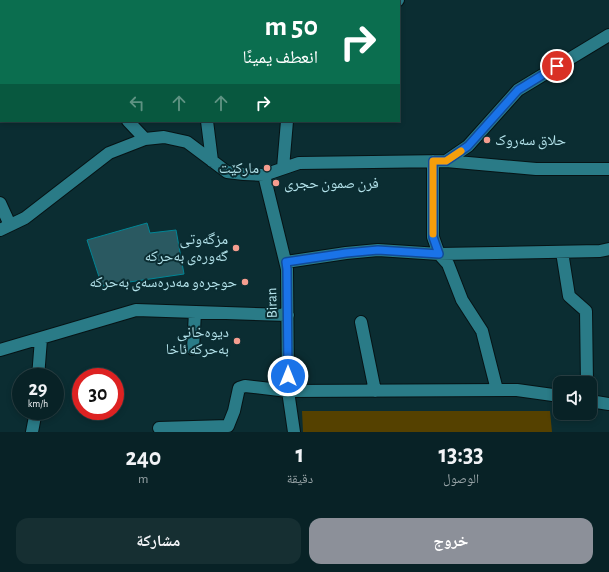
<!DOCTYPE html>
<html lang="ar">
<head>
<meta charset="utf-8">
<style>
  :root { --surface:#082226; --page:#162f32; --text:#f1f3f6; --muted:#98a4a7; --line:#293f43; --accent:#8c9099 }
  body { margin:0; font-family:"Alegreya Sans","Noto Naskh Arabic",sans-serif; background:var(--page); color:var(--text); direction:rtl; height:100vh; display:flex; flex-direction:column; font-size:15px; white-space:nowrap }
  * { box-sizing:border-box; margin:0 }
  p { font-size:13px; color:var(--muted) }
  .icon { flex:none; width:22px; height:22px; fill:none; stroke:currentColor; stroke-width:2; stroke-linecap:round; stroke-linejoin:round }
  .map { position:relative; height:432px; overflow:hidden; direction:ltr }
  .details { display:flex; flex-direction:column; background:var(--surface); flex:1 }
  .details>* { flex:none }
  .guide { position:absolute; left:0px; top:0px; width:400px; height:122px; box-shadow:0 2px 6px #0003,0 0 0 1px var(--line); direction:rtl; background:#0b6e4f; color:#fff; overflow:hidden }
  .tools { position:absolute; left:553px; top:376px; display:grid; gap:8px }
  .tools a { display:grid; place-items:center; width:44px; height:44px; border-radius:8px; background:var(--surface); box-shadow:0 2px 6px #0003,0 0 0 1px var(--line); font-size:20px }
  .speed { position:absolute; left:12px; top:368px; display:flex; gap:8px; font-size:20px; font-weight:700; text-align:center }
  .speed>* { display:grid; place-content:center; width:52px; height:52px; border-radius:50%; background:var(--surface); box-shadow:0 2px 6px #0003,0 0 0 1px var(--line); line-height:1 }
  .speed small { font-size:10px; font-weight:400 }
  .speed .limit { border:6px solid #d22; background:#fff; color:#111 }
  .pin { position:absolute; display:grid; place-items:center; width:34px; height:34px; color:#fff; margin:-17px; border:2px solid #fff; border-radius:50%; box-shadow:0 1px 4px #0007 }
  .me { position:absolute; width:44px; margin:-22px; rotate:0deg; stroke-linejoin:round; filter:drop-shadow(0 0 3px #0008) }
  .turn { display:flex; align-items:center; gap:14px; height:84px; padding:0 16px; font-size:18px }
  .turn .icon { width:52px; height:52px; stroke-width:2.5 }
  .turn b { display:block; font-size:28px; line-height:34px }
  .lanes { display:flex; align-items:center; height:38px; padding:0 16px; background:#0003; justify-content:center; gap:20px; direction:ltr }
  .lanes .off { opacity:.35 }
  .eta { display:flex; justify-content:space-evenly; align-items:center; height:68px; text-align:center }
  .eta b { font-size:24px; font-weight:700; line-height:28px }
  .button { display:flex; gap:8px; margin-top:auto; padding:8px 16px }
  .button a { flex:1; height:46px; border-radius:12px; background:var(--accent); color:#fff; font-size:16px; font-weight:700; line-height:46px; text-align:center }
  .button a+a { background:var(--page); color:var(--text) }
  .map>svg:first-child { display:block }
</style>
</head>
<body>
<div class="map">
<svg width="609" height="432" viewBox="0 0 609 432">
  <rect width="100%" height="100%" fill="#0b2d32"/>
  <path fill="#554100" d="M 302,411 L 550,411 L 552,432 L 303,432 Z"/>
  <path fill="#2a5961" stroke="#008696" d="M 147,223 L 150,233 L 176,230 L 184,274 L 102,286 L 87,240 Z"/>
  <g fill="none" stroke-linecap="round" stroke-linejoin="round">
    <defs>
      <path id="minor" d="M 87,0 L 87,1
        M 137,0 L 138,1
        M 186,0 L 187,1
        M 272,0 L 272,1
        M 306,1 L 306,0
        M 397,1 L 398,0
        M 0,107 L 1,107
        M 128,121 L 145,139
        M 207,121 L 212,161
        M 433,161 L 433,237 L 439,254 L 448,264 L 462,300 L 482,331 L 497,390
        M 446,161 L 536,169 L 609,169
        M 283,168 L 287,121
        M 264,175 L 287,269 L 288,391 L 294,432
        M 0,203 L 10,225
        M 0,230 L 25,218 L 109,153 L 145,139 L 164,137 L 187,142 L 227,172 L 244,174 L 264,175 L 299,163 L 446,161 L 468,146 L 518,90 L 609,35
        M 562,252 L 569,296 L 586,311 L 587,383
        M 286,262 L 346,253 L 378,250 L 439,254 L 600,251 L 609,249
        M 361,322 L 375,391
        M 193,349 L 195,312
        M 0,350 L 136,310 L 288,315
        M 38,377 L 41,339
        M 590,401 L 609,404
        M 159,428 L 228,426 L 234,411 L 239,388 L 245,386 L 288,391 L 517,390 L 560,396
        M 32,432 L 36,411"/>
    </defs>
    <use href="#minor" stroke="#061315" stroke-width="14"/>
    <use href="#minor" stroke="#2a7b87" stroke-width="12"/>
  </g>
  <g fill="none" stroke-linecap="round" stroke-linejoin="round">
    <defs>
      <path id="route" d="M 288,376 L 287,269 L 286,262 L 346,253 L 378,250 L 439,254 L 433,237 L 433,161 L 446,161 L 468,146 L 518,90 L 557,66"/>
    </defs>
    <use href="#route" stroke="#114b97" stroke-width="10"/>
    <use href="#route" stroke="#1a73e8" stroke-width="7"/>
    <path stroke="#f59e0b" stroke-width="7" d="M 433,234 L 433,161 L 446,161 L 461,151"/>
  </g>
  <g fill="#f59d8f" stroke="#0b2d32" stroke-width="1.5">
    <circle cx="487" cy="140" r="4"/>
    <circle cx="267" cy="168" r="4"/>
    <circle cx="276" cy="183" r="4"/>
    <circle cx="236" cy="248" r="4"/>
    <circle cx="245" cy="282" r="4"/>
    <circle cx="237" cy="341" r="4"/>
  </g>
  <g text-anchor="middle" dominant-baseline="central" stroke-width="4" stroke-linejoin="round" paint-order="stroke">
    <g font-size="15" fill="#b3e2ea" stroke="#0b2d32" text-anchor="end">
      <text x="495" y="140" text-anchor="start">حلاق سەروک</text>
      <text x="259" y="168">مارکێت</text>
      <text x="284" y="183" text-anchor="start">فرن صمون حجری</text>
      <text x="228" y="239">مزگەوتی<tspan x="228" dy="17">گەورەی بەحرکە</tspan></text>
      <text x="237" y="282">حوجره‌و مه‌دره‌سه‌ی به‌حرکه</text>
      <text x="229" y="332">دیوەخانی<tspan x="229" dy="17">بەحرکە ئاخا</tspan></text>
    </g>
    <g font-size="15" fill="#b3e2ea" stroke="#0b2d32">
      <text transform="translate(272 303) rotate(-91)">Biran</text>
    </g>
  </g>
</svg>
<div class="tools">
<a><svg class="icon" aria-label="sound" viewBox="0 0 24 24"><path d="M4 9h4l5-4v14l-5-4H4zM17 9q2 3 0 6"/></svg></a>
</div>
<div class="speed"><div>29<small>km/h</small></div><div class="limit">30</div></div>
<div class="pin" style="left:557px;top:66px;background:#d93025"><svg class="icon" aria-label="arrive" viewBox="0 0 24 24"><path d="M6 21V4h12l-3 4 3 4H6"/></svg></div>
<svg class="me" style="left:288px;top:376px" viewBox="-20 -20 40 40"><circle r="17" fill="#1a73e8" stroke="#fff" stroke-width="3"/><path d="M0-11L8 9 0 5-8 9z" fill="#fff"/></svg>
<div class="guide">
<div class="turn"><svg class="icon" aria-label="right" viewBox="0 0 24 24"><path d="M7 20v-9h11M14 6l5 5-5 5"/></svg><div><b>50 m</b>انعطف يمينًا</div></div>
<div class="lanes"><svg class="icon off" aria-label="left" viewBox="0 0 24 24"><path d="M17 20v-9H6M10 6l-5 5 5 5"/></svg><svg class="icon off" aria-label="ahead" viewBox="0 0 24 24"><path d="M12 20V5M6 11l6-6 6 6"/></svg><svg class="icon off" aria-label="ahead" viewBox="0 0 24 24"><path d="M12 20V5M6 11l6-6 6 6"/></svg><svg class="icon" aria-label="right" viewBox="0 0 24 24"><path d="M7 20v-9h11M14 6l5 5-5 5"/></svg></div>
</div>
</div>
<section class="details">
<div class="eta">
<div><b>13:33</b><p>الوصول</p></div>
<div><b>1</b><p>دقيقة</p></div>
<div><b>240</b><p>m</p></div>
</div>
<div class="button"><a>خروج</a><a>مشاركة</a></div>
</section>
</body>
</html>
